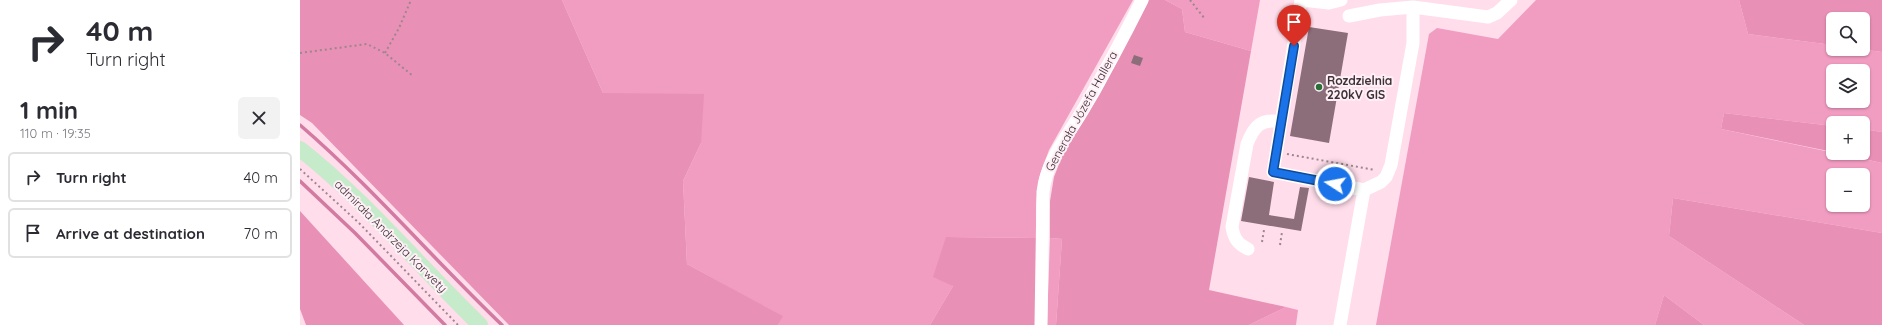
<!DOCTYPE html>
<html lang="en">
<head>
<meta charset="utf-8">
<style>
  :root { --surface:#fff; --page:#f2f2f3; --text:#2b2b33; --muted:#7c7c81; --line:#e1e1e2 }
  body { margin:0; font-family:Quicksand,sans-serif; background:var(--page); color:var(--text); height:100vh; display:flex; flex-direction:column; font-size:15px; white-space:nowrap }
  * { box-sizing:border-box; margin:0 }
  p { font-size:13px; color:var(--muted) }
  .icon { flex:none; width:22px; height:22px; fill:none; stroke:currentColor; stroke-width:2; stroke-linecap:round; stroke-linejoin:round }
  .map { position:relative; flex:1; overflow:hidden }
  .sheet { display:flex; flex-direction:column; background:var(--surface); width:300px }
  .sheet>* { flex:none }
  .hud { background:#fff; color:var(--text); overflow:hidden }
  .buttons { position:absolute; left:1526px; top:12px; display:grid; gap:8px }
  .buttons a { display:grid; place-items:center; width:44px; height:44px; border-radius:6px; background:var(--surface); box-shadow:0 1px 3px #0004; font-size:20px }
  .pin { position:absolute; display:grid; place-items:center; width:34px; height:34px; color:#fff; margin:-41px -17px; border-radius:50% 50% 50% 0; rotate:-45deg; box-shadow:0 0 4px #0007 }
  .pin .icon { rotate:45deg }
  .me { position:absolute; width:44px; margin:-22px; rotate:281deg; stroke-linejoin:round; filter:drop-shadow(0 0 3px #0008) }
  .turn { display:flex; align-items:center; gap:14px; height:84px; padding:0 20px; font-size:18px }
  .turn .icon { width:52px; height:52px; stroke-width:2.5 }
  .turn b { display:block; font-size:28px; line-height:34px }
  .round { display:grid; place-items:center; flex:none; width:42px; height:42px; border-radius:6px; background:var(--page) }
  .summary { display:flex; align-items:center; justify-content:space-between; height:68px; padding:0 20px }
  h1 { font-size:24px; font-weight:800; line-height:30px }
  ul { padding:0; list-style:none }
  li { display:flex; align-items:center; gap:12px; height:50px; margin:0 8px 6px; padding:0 12px; border:2px solid var(--line); border-radius:6px }
  li div { flex:1 }
  li b { display:block; font-size:15px }
  li em { font-style:normal }
  main { display:flex; flex:1; min-height:0 }
  .map>svg:first-child { display:block }
</style>
</head>
<body>
<main>
<section class="sheet">
<div class="hud">
<div class="turn"><svg class="icon" aria-label="right" viewBox="0 0 24 24"><path d="M7 20v-9h11M14 6l5 5-5 5"/></svg><div><b>40 m</b>Turn right</div></div>
</div>
<div class="summary"><div><h1>1 min</h1><p>110 m · 19:35</p></div><a class="round"><svg class="icon" aria-label="close" viewBox="0 0 24 24"><path d="M6 6l12 12M18 6L6 18"/></svg></a></div>
<ul>
<li><svg class="icon" aria-label="right" viewBox="0 0 24 24"><path d="M7 20v-9h11M14 6l5 5-5 5"/></svg><div><b>Turn right</b></div><em>40 m</em></li>
<li><svg class="icon" aria-label="arrive" viewBox="0 0 24 24"><path d="M6 21V4h12l-3 4 3 4H6"/></svg><div><b>Arrive at destination</b></div><em>70 m</em></li>
</ul>
</section>
<div class="map">
<svg width="1582" height="325" viewBox="0 0 1582 325">
  <rect width="100%" height="100%" fill="#ffddea"/>
  <path fill="#f19cc1" fill-rule="evenodd" d="M 262,0 L 833,0 L 749,150 L 739,178 L 736,204 L 736,238 L 646,237 L 653,286 L 630,325 L 478,325 L 482,316 L 387,264 L 383,181 L 401,143 L 303,93 Z
    M 865,0 L 960,0 L 951,51 L 885,32 L 882,9 Z
    M 1236,0 L 1439,0 L 1448,34 L 1533,45 L 1533,49 L 1559,49 L 1582,52 L 1582,132 L 1563,129 L 1563,123 L 1533,123 L 1533,126 L 1424,113 L 1421,129 L 1582,163 L 1582,233 L 1373,198 L 1369,236 L 1504,325 L 1404,325 L 1364,295 L 1355,325 L 1076,325 L 1129,34 L 1137,28 L 1198,39 ZM 1533,71 L 1563,71 L 1563,101 L 1533,101 ZM 1533,175 L 1563,175 L 1563,205 L 1533,205 Z
    M 750,238 L 762,239 L 756,325 L 747,325 Z
    M 986,307 L 998,310 L 996,325 L 949,325 Z"/>
  <path fill="#e990b7" d="M 0,0 L 262,0 L 303,93 L 404,94 L 401,143 L 383,181 L 387,264 L 483,316 L 478,325 L 209,325 L 12,123 L 0,115 Z
    M 849,0 L 865,0 L 882,9 L 885,32 L 951,51 L 909,290 L 986,307 L 949,325 L 756,325 L 762,239 L 750,238 L 750,201 L 754,177 L 763,154 L 800,94 Z
    M 1439,0 L 1582,0 L 1582,52 L 1559,49 L 1563,49 L 1563,19 L 1533,19 L 1533,45 L 1448,34 Z
    M 1424,113 L 1533,126 L 1533,152 L 1421,129 Z
    M 1563,129 L 1582,132 L 1582,163 L 1536,153 L 1563,153 Z
    M 1373,198 L 1582,233 L 1582,325 L 1504,325 L 1369,236 Z
    M 0,211 L 104,325 L 6,325 L 0,309 Z
    M 646,237 L 736,238 L 736,325 L 630,325 L 653,286 L 633,277 Z
    M 1364,295 L 1404,325 L 1355,325 Z"/>
  <g fill="none" stroke-linecap="round" stroke-linejoin="round">
    <path stroke="#d27aa1" stroke-width="3.5" d="M 0,125 C 72,187 134,260 202,325
      M 0,181 L 55,233 L 145,325"/>
  </g>
  <path fill="#8c6e7a" d="M 1009,27 L 1048,33 L 1029,143 L 990,136 Z
    M 834,55 L 843,58 L 840,66 L 831,63 Z
    M 949,177 L 974,182 L 969,215 L 994,219 L 1000,187 L 1009,188 L 1001,231 L 941,221 Z"/>
  <g fill="none" stroke-linecap="round" stroke-linejoin="round">
    <path stroke="#9d868e" stroke-width="2" stroke-dasharray="2 3" stroke-linecap="butt" d="M 890,0 L 905,19
      M 0,53 L 67,44 L 85,53 L 113,76
      M 85,53 L 99,28 L 111,0
      M 987,154 L 1075,170
      M 0,169 L 59,223 L 158,325
      M 962,242 L 964,230
      M 980,245 L 982,232"/>
    <path stroke="#fff" stroke-width="13" d="M 1001,0 L 973,172 L 1064,190 L 1081,182 L 1086,177 L 1091,165 L 1113,43 L 1113,7
      M 1002,0 L 1029,3 L 1041,0
      M 1049,16 L 1080,10 L 1113,7 L 1188,17 L 1197,13 L 1211,0
      M 948,249 C 938,244 934,239 932,227 L 947,144 C 954,126 961,118 981,122
      M 741,325 L 743,192 C 747,158 768,136 784,108 C 805,72 824,36 842,0
      M 1040,325 L 1064,190"/>
    <path stroke="#c5ebca" stroke-width="16" d="M 0,149 C 64,199 121,268 180,325"/>
  </g>
  <g fill="none" stroke-linecap="round" stroke-linejoin="round">
    <defs>
      <path id="route" d="M 994,46 L 973,172 L 1035,184"/>
    </defs>
    <use href="#route" stroke="#114b97" stroke-width="10"/>
    <use href="#route" stroke="#1a73e8" stroke-width="7"/>
  </g>
  <circle fill="#2a6e3a" stroke="#fef0f6" stroke-width="1.5" cx="1019" cy="87" r="4"/>
  <g text-anchor="middle" dominant-baseline="central" stroke-width="4" stroke-linejoin="round" paint-order="stroke">
    <g font-size="12" font-weight="bold" fill="#3f3237" stroke="#fef0f6" text-anchor="start">
      <text x="1027" y="80">Rozdzielnia<tspan x="1027" dy="14">220kV GIS</tspan></text>
    </g>
    <g font-size="12" fill="#3f3237" stroke="#fef0f6">
      <text transform="translate(781 111) rotate(-61)">Generała Józefa Hallera</text>
      <text transform="translate(91 236) rotate(45)">admirała Andrzeja Karwety</text>
    </g>
  </g>
</svg>
<div class="buttons">
<a><svg class="icon" aria-label="search" viewBox="0 0 24 24"><circle cx="10" cy="10" r="6"/><path d="M15 15l6 6"/></svg></a>
<a><svg class="icon" aria-label="layers" viewBox="0 0 24 24"><path d="M12 4l9 5-9 5-9-5zM3 14l9 5 9-5"/></svg></a>
<a>+</a>
<a>−</a>
</div>
<div class="pin" style="left:994px;top:46px;background:#d93025"><svg class="icon" aria-label="arrive" viewBox="0 0 24 24"><path d="M6 21V4h12l-3 4 3 4H6"/></svg></div>
<svg class="me" style="left:1035px;top:184px" viewBox="-20 -20 40 40"><circle r="17" fill="#1a73e8" stroke="#fff" stroke-width="3"/><path d="M0-11L8 9 0 5-8 9z" fill="#fff"/></svg>
</div>
</main>
</body>
</html>
